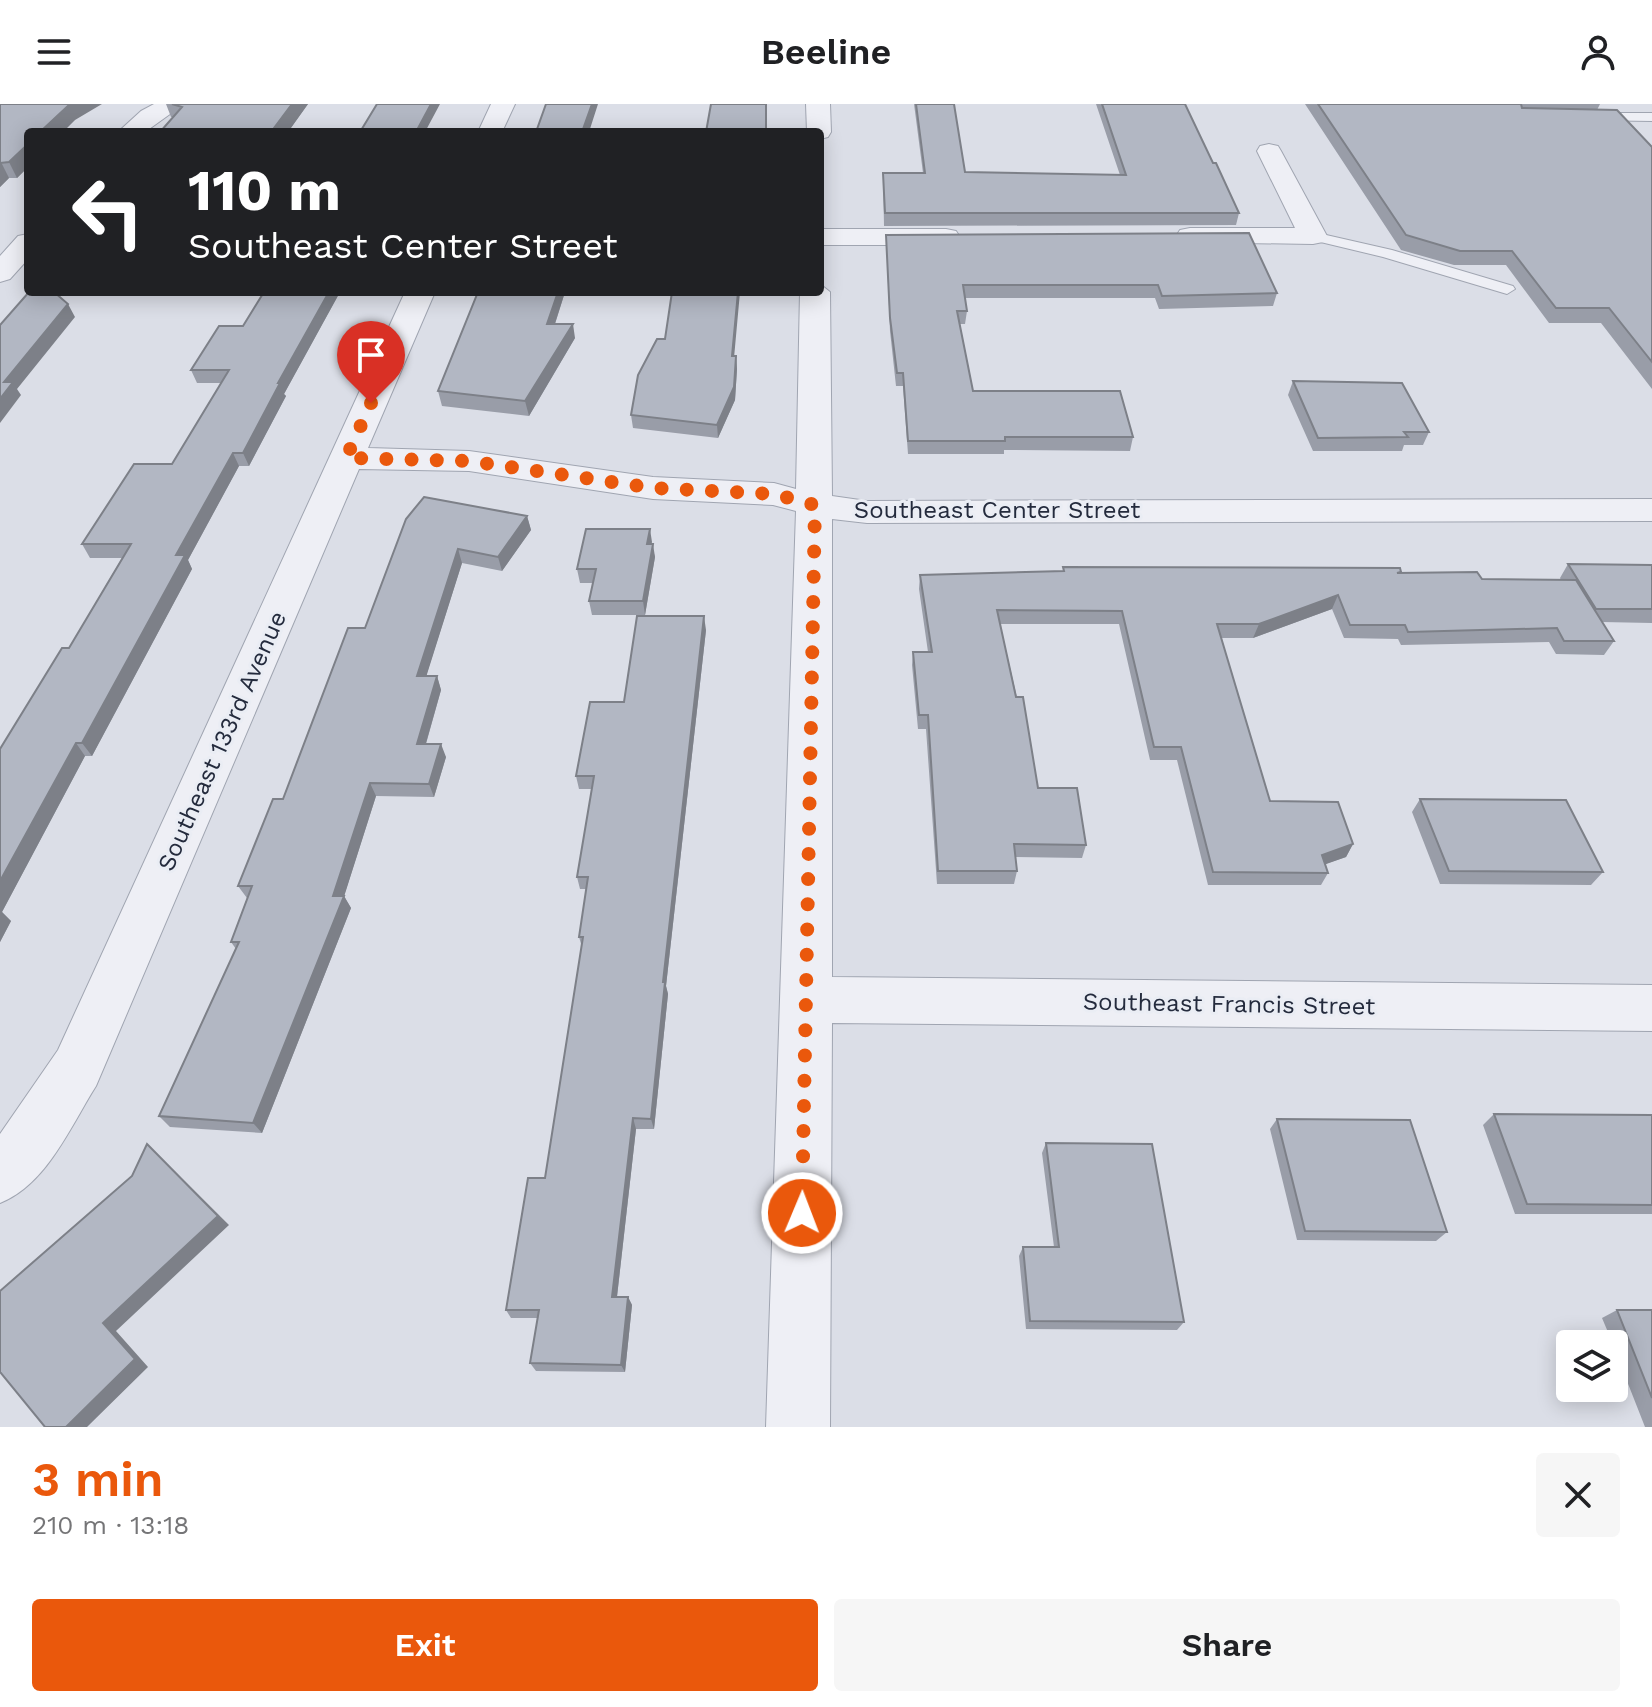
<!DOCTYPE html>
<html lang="en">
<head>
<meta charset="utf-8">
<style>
  :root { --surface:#fff; --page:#f6f6f6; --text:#202124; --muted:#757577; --accent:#ea580c }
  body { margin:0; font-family:"Work Sans",sans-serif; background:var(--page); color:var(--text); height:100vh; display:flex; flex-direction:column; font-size:30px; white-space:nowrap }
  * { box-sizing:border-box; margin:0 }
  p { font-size:26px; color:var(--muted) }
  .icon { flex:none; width:44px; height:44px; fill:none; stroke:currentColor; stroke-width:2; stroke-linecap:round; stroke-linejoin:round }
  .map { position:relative; height:1323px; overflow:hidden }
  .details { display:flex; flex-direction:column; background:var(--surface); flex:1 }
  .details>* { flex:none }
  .hud { position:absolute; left:24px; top:24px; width:800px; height:168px; border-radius:8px; box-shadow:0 4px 20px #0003; background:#202124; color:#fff; overflow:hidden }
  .tools { position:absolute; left:1556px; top:1226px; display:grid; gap:16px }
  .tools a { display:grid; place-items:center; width:72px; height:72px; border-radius:8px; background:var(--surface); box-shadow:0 4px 20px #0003; font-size:40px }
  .pin { position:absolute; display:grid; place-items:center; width:68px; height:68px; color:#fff; margin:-82px -34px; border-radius:50% 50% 50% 0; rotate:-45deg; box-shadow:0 0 8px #0007 }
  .pin .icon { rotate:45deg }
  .me { position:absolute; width:88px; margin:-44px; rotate:1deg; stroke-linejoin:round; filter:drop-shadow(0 0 6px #0008) }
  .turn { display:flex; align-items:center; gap:28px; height:168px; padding:0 32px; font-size:36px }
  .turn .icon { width:104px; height:104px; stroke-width:2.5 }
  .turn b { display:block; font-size:56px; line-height:68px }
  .round { display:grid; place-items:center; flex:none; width:84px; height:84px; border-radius:8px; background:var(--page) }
  .summary { display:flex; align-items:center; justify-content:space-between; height:136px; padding:0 32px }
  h1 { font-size:48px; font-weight:600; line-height:60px; color:var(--accent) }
  .action { display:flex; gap:16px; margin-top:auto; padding:16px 32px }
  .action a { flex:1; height:92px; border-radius:8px; background:var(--accent); color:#fff; font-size:32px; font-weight:600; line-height:92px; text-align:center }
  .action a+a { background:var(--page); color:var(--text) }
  header { display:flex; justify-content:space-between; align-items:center; height:104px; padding:0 32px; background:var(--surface); font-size:36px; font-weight:600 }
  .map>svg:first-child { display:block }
</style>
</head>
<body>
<header><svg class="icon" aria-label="menu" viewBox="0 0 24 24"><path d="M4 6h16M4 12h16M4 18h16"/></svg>Beeline<svg class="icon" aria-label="person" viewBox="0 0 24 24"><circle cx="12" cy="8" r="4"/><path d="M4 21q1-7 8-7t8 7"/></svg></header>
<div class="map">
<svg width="1652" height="1323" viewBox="0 0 1652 1323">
  <rect width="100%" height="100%" fill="#dbdee7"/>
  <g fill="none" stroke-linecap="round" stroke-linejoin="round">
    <defs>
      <path id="lane" d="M 1590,9 L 1652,9 L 1652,17 L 1585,16 L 1584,13 Z
        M 1313,128 L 1392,146 L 1513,182 L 1515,185 L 1507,190 L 1383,153 L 1308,135 L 1308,129 Z"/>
      <path id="street" d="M 154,0 L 184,0 L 145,28 L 118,28 L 141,7 Z
        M 491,0 L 515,0 L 502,28 L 478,28 Z
        M 806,0 L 830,0 L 831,28 L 828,33 L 820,35 L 820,28 L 807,28 Z
        M 1269,40 L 1278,42 L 1281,47 L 1327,132 L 1323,138 L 1313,140 L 1180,138 L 1176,132 L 1180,126 L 1190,124 L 1295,124 L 1257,47 L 1260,42 Z
        M 820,125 L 946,125 L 956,127 L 960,133 L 956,139 L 946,141 L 820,141 Z
        M 28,130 L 28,155 L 10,175 L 0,178 L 0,152 L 18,132 Z
        M 820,180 L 830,188 L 832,392 L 867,397 L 1652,395 L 1652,417 L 867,419 L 832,415 L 832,873 L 1652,881 L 1652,927 L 832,919 L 830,1323 L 766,1323 L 796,407 L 773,401 L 653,395 L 469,367 L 359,365 L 96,982 C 70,1023 47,1080 0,1099 L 0,1030 L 58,946 L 405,188 L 435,188 L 368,344 L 469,347 L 653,373 L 774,379 L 796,385 L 800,188 L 820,188 Z"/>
    </defs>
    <use href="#lane" stroke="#a0a5b1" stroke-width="2"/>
    <use href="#street" stroke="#a0a5b1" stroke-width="2"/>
    <use href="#lane" fill="#eeeff5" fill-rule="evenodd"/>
    <use href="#street" fill="#eeeff5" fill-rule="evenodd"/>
  </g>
  <path fill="#999da8" d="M 0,0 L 75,16 L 28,28 L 28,63 L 17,74 L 9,74 L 0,83 Z
    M 166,0 L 308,0 L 288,28 L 160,28 L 173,13 L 171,13 Z
    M 914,0 L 954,0 L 965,68 L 1120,71 L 1096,0 L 1185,0 L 1213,59 L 1239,109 L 1236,121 L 884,122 L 883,69 L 923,69 Z
    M 1305,0 L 1600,0 L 1597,6 L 1652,43 L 1652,285 L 1601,219 L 1549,219 L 1506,161 L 1454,161 L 1401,146 Z
    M 886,131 L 1277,189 L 1273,202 L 1159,205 L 1155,194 L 965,194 L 967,207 L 965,220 L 960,220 L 973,287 L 1133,333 L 1130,347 L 1004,346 L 1004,350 L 908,350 L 903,282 L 896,282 L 890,227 Z
    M 264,188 L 340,188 L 284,290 L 286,292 L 249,362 L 239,362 L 188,456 L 192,465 L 92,652 L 85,652 L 2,808 L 11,817 L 0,838 L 0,645 L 69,544 L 122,454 L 90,454 L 82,440 L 172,360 L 221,279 L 197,279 L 191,266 L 243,222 Z
    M 478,188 L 565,188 L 555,220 L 575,234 L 529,312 L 442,302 L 438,287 Z
    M 665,235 L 736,252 L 737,265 L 735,296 L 718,334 L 633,324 L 631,311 Z
    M 1293,277 L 1429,328 L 1423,341 L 1404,341 L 1402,347 L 1313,347 L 1288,291 Z
    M 527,412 L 531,426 L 502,467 L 462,459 L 426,572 L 437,572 L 441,586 L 426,640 L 446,653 L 434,693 L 376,692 L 344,792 L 351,804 L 262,1029 L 170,1023 L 159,1012 L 236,845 L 231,838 L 247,794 L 238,782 L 283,695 L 365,524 L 406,415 Z
    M 651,440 L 655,453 L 645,511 L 592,511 L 589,497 L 593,479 L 580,479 L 577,465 Z
    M 1568,460 L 1652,461 L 1652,519 L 1602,518 L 1614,537 L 1604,551 L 1556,550 L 1549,538 L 1401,541 L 1398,535 L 1344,534 L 1332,505 L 1253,534 L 1221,534 L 1270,697 L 1353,740 L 1346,753 L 1325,760 L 1328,769 L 1321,781 L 1208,781 L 1177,656 L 1150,656 L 1119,520 L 1000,520 L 1038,684 L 1086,741 L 1082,754 L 1015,753 L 1017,767 L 1014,780 L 937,780 L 926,625 L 918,625 L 912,561 L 913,548 L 928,548 L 919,485 L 920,471 L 1063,467 L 1063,463 L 1400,469 L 1482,475 L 1561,476 L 1560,474 Z
    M 706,526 L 666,882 L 668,890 L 654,1025 L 636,1025 L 617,1193 L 628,1193 L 632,1201 L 625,1268 L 536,1267 L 530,1259 L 538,1214 L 511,1214 L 506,1206 L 545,1074 L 582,843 L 579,833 L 586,785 L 580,785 L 577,773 L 592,685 L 579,685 L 576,672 L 624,598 Z
    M 1420,695 L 1603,768 L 1591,781 L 1440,780 L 1412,708 Z
    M 1494,1010 L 1652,1011 L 1652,1110 L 1515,1110 L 1483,1021 Z
    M 1277,1015 L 1447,1128 L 1436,1137 L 1297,1136 L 1270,1025 Z
    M 1046,1039 L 1184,1218 L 1177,1226 L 1026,1225 L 1019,1152 L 1023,1143 L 1054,1143 L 1042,1049 Z
    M 1617,1206 L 1652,1206 L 1652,1323 L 1645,1323 L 1614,1244 L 1614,1240 L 1613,1240 L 1602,1214 Z"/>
  <path fill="#7d8088" d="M 70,0 L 102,0 L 75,16 L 63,28 L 40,28 Z
    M 292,0 L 308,0 L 288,28 L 271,28 Z
    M 431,0 L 440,0 L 425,28 L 416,28 Z
    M 592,0 L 598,0 L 589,28 L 582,28 Z
    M 28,40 L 28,63 L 17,74 L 9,58 Z
    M 1,58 L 9,74 L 0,83 L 0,59 Z
    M 329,188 L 340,188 L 284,290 L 286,292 L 249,362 L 243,349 L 278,279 Z
    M 558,188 L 565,188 L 550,235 L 547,220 Z
    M 738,188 L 740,188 L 733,265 L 732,252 Z
    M 68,200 L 75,213 L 17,285 L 21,291 L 0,319 L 0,295 L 4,278 Z
    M 573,220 L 575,234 L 529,312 L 525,297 Z
    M 736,252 L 737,265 L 735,296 L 718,334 L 717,321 Z
    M 233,349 L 239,362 L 188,456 L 192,465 L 92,652 L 82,639 L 176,451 Z
    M 527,412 L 531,426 L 502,467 L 498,453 Z
    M 650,425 L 652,438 L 649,453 L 647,440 Z
    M 653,440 L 655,453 L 645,511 L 643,497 Z
    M 458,445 L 462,459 L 422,586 L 417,572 Z
    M 1338,491 L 1332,505 L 1253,534 L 1259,520 Z
    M 704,512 L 706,526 L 666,882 L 668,890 L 654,1025 L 651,1015 L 663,878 Z
    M 437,572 L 441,586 L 422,653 L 417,640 Z
    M 76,639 L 85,652 L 2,808 L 11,817 L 0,838 L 0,777 Z
    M 441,640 L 446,653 L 434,693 L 429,680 Z
    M 370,679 L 376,692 L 342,799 L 344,792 L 351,804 L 262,1029 L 253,1019 L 333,792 Z
    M 1353,740 L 1346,753 L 1315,764 L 1322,751 Z
    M 633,1014 L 636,1025 L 616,1201 L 612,1193 Z
    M 147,1040 L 229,1121 L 116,1227 L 148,1263 L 87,1323 L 66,1323 L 103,1219 Z
    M 628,1193 L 632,1201 L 625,1268 L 621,1261 Z"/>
  <path fill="#b2b7c3" stroke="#7d8088" stroke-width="2" d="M 0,0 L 70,0 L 40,28 L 28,28 L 28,40 L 9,58 L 0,59 Z
    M 172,0 L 292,0 L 271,28 L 160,28 L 182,3 Z
    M 377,0 L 431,0 L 416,28 L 360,28 Z
    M 546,0 L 592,0 L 582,28 L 536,28 Z
    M 711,0 L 766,0 L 766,28 L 706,28 Z
    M 916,0 L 954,0 L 965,68 L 1126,71 L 1102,0 L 1185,0 L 1213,59 L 1216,59 L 1239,109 L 885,109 L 883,69 L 925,69 Z
    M 1318,0 L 1521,0 L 1522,4 L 1617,6 L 1652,43 L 1652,258 L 1609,204 L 1556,204 L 1512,147 L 1460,147 L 1406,131 Z
    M 1249,129 L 1277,189 L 1162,192 L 1158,181 L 963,181 L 967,207 L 957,207 L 973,287 L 1120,287 L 1133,333 L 1005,333 L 1005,337 L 908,337 L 903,269 L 897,269 L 890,214 L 886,131 Z
    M 29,188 L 54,188 L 68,200 L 4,278 L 13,278 L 0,295 L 0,221 Z
    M 264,188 L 329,188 L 278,279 L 280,279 L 243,349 L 233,349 L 176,451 L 185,451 L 82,639 L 76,639 L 0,777 L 0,645 L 62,544 L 69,544 L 131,440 L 82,440 L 134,360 L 172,360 L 229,266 L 191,266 L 219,222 L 243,222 Z
    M 478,188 L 558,188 L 547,220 L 573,220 L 525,297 L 438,287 Z
    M 672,188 L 738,188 L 732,252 L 736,252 L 734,283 L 717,321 L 631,311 L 638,271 L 657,235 L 665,235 Z
    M 1293,277 L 1402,279 L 1429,328 L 1404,328 L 1408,333 L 1318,334 Z
    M 424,393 L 527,412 L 498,453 L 458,445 L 417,572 L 437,572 L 417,640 L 441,640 L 429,680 L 370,679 L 333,792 L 344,792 L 253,1019 L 159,1012 L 239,838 L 231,838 L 252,782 L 238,782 L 273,695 L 283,695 L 348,524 L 365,524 L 406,415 Z
    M 586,425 L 650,425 L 647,440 L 653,440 L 643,497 L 589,497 L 596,465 L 577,465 Z
    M 1568,460 L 1652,461 L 1652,505 L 1596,505 Z
    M 1063,463 L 1400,464 L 1401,468 L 1397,469 L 1477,468 L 1482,475 L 1576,476 L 1614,537 L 1564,537 L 1557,524 L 1408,528 L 1405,521 L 1350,521 L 1338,491 L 1259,520 L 1217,520 L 1270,697 L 1338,698 L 1353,740 L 1322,751 L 1328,769 L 1213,768 L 1181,643 L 1154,643 L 1122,507 L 997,506 L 1016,593 L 1023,593 L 1038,684 L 1077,684 L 1086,741 L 1014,740 L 1017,767 L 938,767 L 928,611 L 919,611 L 913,548 L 932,548 L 920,471 L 1064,467 Z
    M 637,512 L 704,512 L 663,878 L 665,878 L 651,1015 L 633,1014 L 612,1193 L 628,1193 L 621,1261 L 530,1259 L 539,1206 L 506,1206 L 528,1074 L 545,1074 L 583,833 L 579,833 L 588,773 L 577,773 L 594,672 L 576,672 L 590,598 L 624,598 Z
    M 1420,695 L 1566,696 L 1603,768 L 1449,767 Z
    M 1494,1010 L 1652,1011 L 1652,1101 L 1527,1100 Z
    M 1277,1015 L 1410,1016 L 1447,1128 L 1305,1127 Z
    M 1046,1039 L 1152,1040 L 1184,1218 L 1030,1217 L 1023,1143 L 1059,1143 Z
    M 147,1040 L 218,1112 L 103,1219 L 135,1255 L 66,1323 L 45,1323 L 0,1268 L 0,1187 L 132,1072 Z
    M 1617,1206 L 1652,1206 L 1652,1294 Z"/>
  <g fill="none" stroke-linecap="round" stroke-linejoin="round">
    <path stroke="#ea580c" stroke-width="14" stroke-dasharray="0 25.2" d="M 371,299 L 346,354 L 469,357 L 653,384 L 774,390 L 815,401 L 802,1109"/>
  </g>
  <g text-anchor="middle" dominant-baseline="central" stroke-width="6" stroke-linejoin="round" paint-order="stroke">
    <g font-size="24" fill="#242b3d" stroke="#eaedf4">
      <text x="997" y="406">Southeast Center Street</text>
      <text transform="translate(222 637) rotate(-66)">Southeast 133rd Avenue</text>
      <text transform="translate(1229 900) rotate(1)">Southeast Francis Street</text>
    </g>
  </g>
</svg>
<div class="tools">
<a><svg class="icon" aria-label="layers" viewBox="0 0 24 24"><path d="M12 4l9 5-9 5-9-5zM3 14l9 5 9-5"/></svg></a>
</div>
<div class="pin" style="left:371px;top:299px;background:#d93025"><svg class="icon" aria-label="arrive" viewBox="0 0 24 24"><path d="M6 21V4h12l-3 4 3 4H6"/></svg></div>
<svg class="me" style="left:802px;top:1109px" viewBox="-20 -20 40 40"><circle r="17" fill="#ea580c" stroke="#fff" stroke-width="3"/><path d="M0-11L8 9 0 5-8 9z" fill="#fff"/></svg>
<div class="hud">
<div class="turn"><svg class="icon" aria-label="left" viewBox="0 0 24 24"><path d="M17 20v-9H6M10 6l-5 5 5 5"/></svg><div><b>110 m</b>Southeast Center Street</div></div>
</div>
</div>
<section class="details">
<div class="summary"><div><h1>3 min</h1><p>210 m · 13:18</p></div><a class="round"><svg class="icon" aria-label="close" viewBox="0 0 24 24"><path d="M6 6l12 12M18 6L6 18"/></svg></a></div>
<div class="action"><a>Exit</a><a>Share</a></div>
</section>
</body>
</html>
